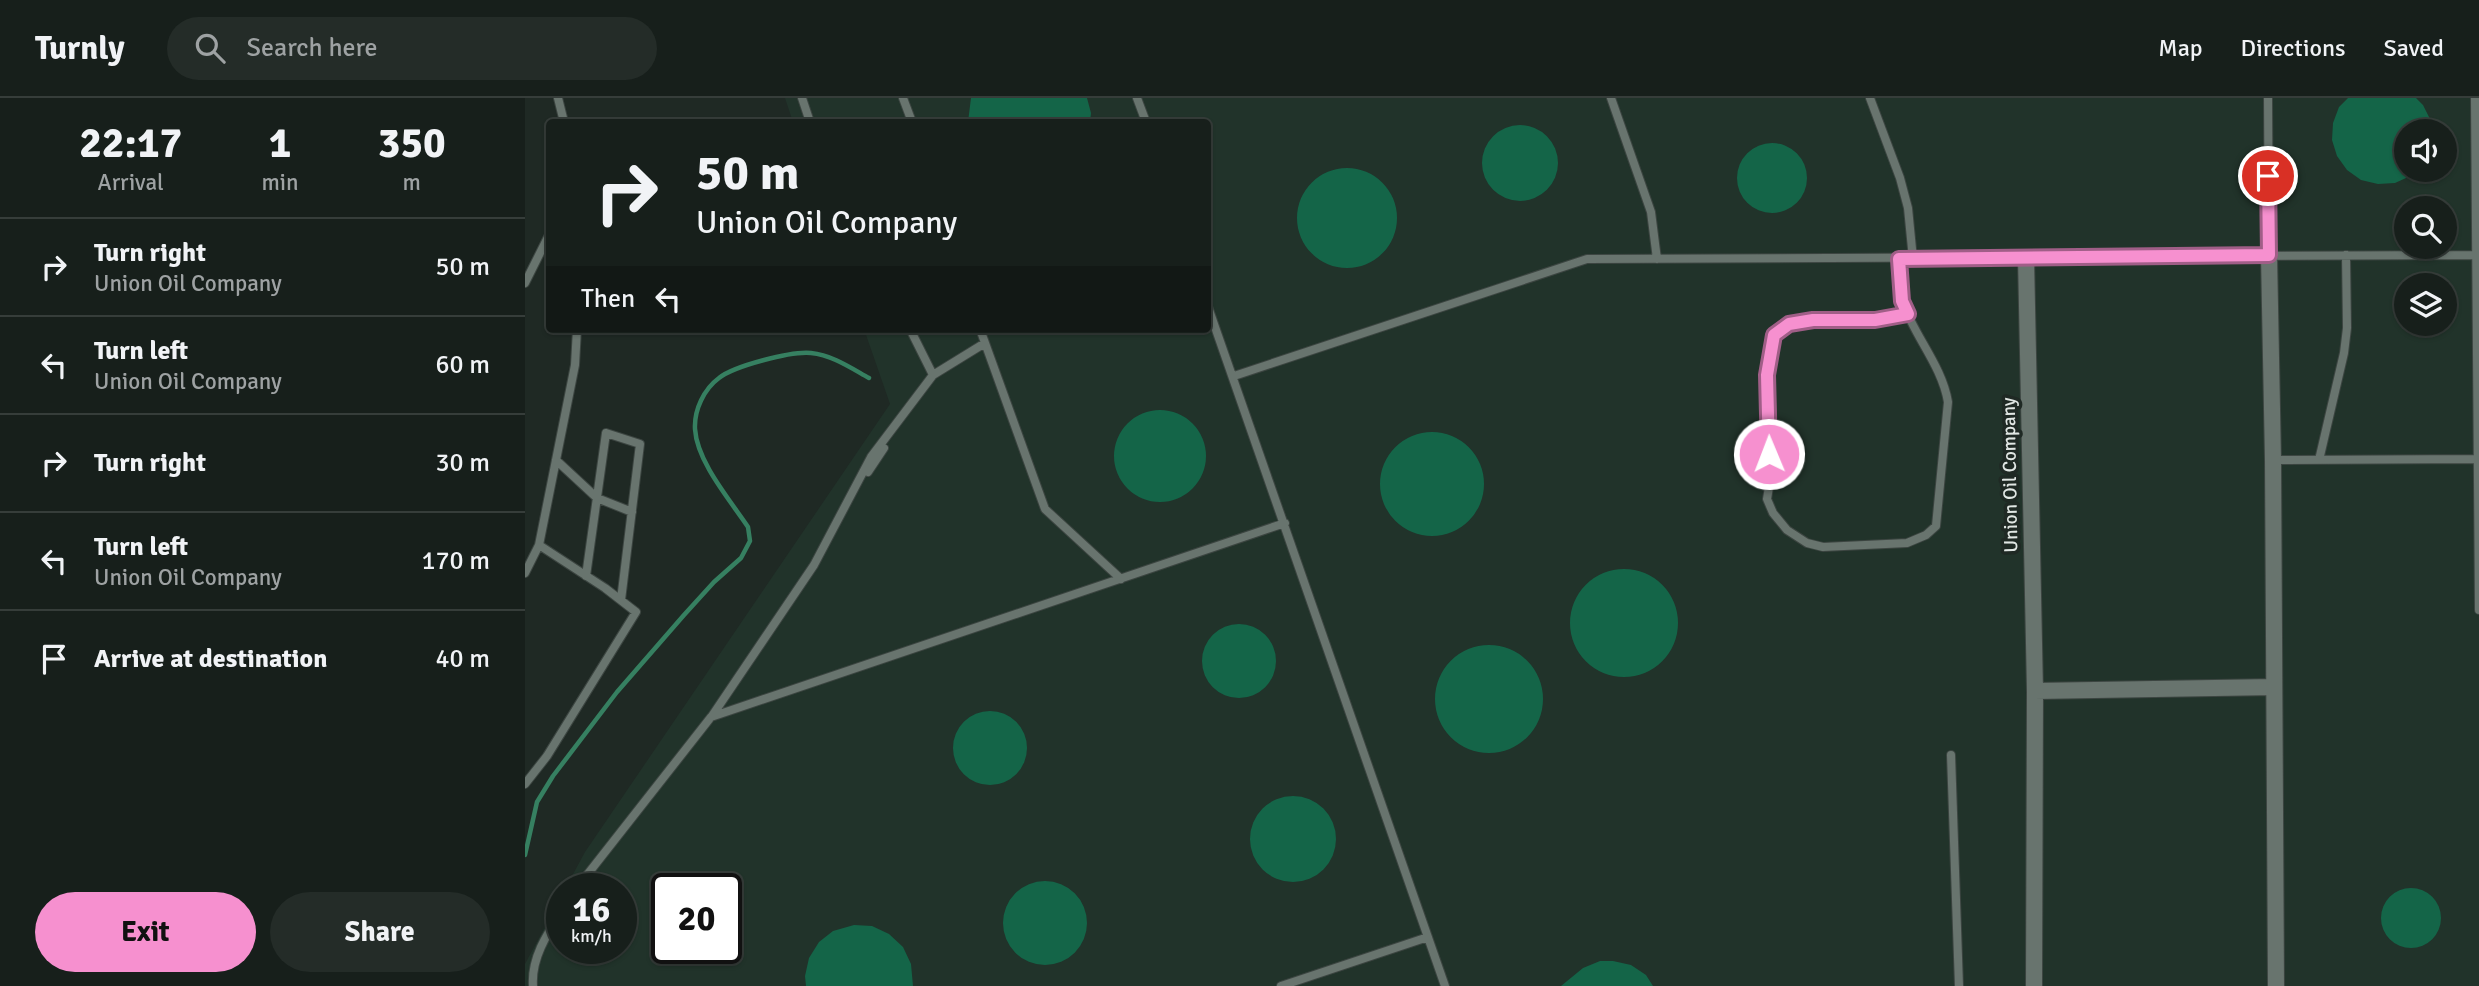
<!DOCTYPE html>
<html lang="en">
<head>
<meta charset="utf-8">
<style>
  :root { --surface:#171f1b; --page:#242c28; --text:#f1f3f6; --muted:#9ea2a3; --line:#363d3a; --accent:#f690cf }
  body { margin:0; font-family:Signika,sans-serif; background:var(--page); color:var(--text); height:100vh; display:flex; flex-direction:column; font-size:26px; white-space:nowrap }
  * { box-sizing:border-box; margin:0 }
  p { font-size:23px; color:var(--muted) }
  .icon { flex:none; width:38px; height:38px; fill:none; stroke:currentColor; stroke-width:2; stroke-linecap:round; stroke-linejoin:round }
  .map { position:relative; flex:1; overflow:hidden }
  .panel { display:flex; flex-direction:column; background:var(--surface); width:525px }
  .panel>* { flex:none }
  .hud { position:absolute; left:21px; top:21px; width:665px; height:214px; border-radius:7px; box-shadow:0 2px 5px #0004,0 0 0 2px var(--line); background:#171f1b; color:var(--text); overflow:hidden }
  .tools { position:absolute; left:1869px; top:21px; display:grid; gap:14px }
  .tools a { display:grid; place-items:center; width:63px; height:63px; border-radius:50%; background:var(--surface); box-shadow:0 2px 5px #0004,0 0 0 2px var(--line); font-size:35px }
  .speed { position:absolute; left:21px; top:775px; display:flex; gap:14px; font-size:35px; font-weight:700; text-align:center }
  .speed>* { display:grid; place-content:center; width:91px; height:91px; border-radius:50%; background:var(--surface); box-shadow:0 2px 5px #0004,0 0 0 2px var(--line); line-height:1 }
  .speed small { font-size:18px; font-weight:400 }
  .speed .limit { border:4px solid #111; border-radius:10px; background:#fff; color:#111 }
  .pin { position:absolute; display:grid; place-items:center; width:60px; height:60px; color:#fff; margin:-30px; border:4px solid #fff; border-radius:50%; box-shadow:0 2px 7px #0007 }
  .me { position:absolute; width:77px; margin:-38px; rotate:359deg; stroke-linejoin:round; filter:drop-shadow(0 0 5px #0008) }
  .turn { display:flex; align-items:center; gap:24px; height:147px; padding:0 35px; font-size:32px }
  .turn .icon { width:91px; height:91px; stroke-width:2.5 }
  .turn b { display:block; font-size:49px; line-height:60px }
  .then { display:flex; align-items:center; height:66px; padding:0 35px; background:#0003; gap:14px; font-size:26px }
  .eta { display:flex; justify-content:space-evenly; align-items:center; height:119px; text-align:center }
  .eta b { font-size:42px; font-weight:700; line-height:49px }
  .action { display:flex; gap:14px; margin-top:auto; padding:14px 35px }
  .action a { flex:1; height:80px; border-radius:42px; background:var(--accent); color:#111; font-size:28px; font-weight:700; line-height:80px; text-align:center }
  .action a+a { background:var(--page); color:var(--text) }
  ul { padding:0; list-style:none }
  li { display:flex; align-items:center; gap:21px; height:98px; padding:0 35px; border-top:2px solid var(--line) }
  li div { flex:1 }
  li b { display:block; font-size:26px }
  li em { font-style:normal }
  header { display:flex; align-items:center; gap:42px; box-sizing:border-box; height:98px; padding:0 35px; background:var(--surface); border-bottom:2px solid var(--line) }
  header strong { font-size:33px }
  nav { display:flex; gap:38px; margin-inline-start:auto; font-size:24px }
  .search { width:490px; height:63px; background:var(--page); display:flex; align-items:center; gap:18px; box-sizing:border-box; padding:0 24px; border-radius:38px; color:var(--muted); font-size:26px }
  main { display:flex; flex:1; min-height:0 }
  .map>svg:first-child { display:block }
</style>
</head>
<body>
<header>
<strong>Turnly</strong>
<div class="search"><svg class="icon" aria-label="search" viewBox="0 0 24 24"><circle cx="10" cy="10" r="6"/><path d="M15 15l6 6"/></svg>Search here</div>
<nav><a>Map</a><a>Directions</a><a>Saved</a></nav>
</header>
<main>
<section class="panel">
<div class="eta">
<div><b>22:17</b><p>Arrival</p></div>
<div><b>1</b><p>min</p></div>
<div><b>350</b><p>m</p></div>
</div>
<ul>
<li><svg class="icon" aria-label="right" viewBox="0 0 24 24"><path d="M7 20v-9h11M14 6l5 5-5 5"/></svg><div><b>Turn right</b><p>Union Oil Company</p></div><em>50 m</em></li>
<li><svg class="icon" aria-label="left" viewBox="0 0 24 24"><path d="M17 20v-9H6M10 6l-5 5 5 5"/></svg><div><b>Turn left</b><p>Union Oil Company</p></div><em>60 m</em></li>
<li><svg class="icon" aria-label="right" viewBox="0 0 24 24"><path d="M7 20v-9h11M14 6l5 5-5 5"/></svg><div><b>Turn right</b></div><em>30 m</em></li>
<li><svg class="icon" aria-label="left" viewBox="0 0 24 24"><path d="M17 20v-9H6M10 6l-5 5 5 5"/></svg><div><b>Turn left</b><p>Union Oil Company</p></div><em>170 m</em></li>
<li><svg class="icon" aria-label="arrive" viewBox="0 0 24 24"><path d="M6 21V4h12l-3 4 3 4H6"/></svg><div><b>Arrive at destination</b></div><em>40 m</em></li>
</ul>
<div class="action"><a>Exit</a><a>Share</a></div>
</section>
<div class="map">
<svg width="1954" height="888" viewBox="0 0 1954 888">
  <rect width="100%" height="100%" fill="#1f2924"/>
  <path fill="#21332a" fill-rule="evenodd" d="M 260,0 L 1954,0 L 1954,888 L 0,888 L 0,866 L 37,797 L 37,850 L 96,850 L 96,791 L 40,791 L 60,754 L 365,306 L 339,231 L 682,231 L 682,24 L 268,24 ZM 1881,33 L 1920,33 L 1920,72 L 1881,72 ZM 1881,110 L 1920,110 L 1920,149 L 1881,149 ZM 1881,187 L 1920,187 L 1920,226 L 1881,226 ZM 142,791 L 201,791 L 201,850 L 142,850 Z"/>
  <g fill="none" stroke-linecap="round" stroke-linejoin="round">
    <path stroke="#368061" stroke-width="4.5" d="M 0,757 L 12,704 L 28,678 L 92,594 L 159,517 L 189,484 L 216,460 L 225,443 L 223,429 C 205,402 172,364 170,331 C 169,312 179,291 194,280 C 209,268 266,253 286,255 C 307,257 326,270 344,280"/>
  </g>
  <path fill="#146548" d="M 446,0 L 562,0 L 566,15 L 565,24 L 443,24 Z
    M 1823,0 L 1891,0 L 1898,7 L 1905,21 L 1907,33 L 1881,33 L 1881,80 L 1870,85 L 1853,86 L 1836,82 L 1822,72 L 1812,58 L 1807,42 L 1808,25 L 1814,9 Z
    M957 65a38 38 0 1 1 76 0a38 38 0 1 1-76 0Z
    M1212 80a35 35 0 1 1 70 0a35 35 0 1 1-70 0Z
    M772 120a50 50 0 1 1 100 0a50 50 0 1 1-100 0Z
    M589 358a46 46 0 1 1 92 0a46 46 0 1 1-92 0Z
    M855 386a52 52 0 1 1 104 0a52 52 0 1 1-104 0Z
    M1045 525a54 54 0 1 1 108 0a54 54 0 1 1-108 0Z
    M677 563a37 37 0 1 1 74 0a37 37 0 1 1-74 0Z
    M910 601a54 54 0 1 1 108 0a54 54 0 1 1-108 0Z
    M428 650a37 37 0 1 1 74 0a37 37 0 1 1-74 0Z
    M725 741a43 43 0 1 1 86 0a43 43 0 1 1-86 0Z
    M478 825a42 42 0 1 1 84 0a42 42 0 1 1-84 0Z
    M1856 820a30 30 0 1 1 60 0a30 30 0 1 1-60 0Z
    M 329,827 L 347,828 L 364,836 L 378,849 L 386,866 L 388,888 L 281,888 L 280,878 L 284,860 L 294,844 L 308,833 Z
    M 1075,863 L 1088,863 L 1106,867 L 1121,877 L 1128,888 L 1036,888 L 1058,870 Z"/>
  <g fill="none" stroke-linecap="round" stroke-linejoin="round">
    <defs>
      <path id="lane" d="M 33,0 L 39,24
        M 277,0 L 285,24
        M 378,0 L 387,24
        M 612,0 L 621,24
        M 1086,0 L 1126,114 L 1132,161
        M 1345,0 L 1375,80 L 1383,110 L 1388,161
        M 1743,0 L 1744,157
        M 1950,0 L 1954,512
        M 1374,161 C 1375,174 1373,192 1378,205 C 1390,239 1417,268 1423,304 L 1411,428 L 1401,437 L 1382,445 L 1298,449 L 1282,445 L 1262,432 L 1248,415 L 1242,401 L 1245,383 L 1242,277 L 1249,237 L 1264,227 L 1288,222 L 1350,222 L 1383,216
        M 0,185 L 24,137
        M 682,206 L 920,888
        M 385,231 L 408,277 L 460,245
        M 455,231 L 520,411 L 596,481
        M 709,278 L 1062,161 L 1952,157
        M 31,362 L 72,400 L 107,414
        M 1748,362 L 1954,361
        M 1794,362 L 1819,255 L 1822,230 L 1821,157
        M 343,374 L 359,350
        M 0,475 L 14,447 L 50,267 L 52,231
        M 61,478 L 81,335 L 115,346 L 96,502
        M 187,618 L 289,467 L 346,359 L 408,277
        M 1426,657 L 1434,888
        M 0,686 L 22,658 L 111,514 L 80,490 L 14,447
        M 51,791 L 186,619 L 760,425
        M 8,888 C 6,860 22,836 37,813
        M 756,888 L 903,839"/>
      <path id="street" d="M 1744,157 L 1748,362 L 1751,888
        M 1501,160 L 1510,593 L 1509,888
        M 1510,593 L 1749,589"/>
    </defs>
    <use href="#lane" stroke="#3c4541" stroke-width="10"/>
    <use href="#street" stroke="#3c4541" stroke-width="18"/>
    <use href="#lane" stroke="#68746e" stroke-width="8"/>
    <use href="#street" stroke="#68746e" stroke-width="16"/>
  </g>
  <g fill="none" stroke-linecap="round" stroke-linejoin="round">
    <defs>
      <path id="route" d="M 1244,356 L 1242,277 L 1249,237 L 1264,226 L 1288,222 L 1350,222 L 1383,216 L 1377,203 L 1374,161 L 1744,157 L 1743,78"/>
    </defs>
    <use href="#route" stroke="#a05e87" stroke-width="18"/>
    <use href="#route" stroke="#f690cf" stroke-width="12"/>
  </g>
  <g text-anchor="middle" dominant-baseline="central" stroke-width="7" stroke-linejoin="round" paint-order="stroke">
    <g font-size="19" fill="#e1e7e4" stroke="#1f2924">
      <text transform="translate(1485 377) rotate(-91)">Union Oil Company</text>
    </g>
  </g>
</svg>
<div class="tools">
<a><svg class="icon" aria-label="sound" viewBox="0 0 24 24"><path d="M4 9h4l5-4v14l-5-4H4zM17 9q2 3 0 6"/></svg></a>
<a><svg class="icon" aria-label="search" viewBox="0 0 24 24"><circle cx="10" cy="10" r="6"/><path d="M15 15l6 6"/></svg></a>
<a><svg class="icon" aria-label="layers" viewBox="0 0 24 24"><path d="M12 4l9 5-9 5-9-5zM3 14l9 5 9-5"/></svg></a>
</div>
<div class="speed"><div>16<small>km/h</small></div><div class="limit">20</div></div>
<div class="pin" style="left:1743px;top:78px;background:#d93025"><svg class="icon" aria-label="arrive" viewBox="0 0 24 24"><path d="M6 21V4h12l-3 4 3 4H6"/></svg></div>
<svg class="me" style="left:1244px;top:356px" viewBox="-20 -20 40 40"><circle r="17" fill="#f690cf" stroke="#fff" stroke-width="3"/><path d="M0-11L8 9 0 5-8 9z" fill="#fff"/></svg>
<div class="hud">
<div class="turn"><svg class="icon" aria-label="right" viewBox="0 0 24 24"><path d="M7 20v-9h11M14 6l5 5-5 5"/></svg><div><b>50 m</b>Union Oil Company</div></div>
<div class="then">Then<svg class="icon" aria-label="left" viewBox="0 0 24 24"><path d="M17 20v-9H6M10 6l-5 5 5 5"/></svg></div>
</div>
</div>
</main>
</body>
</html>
